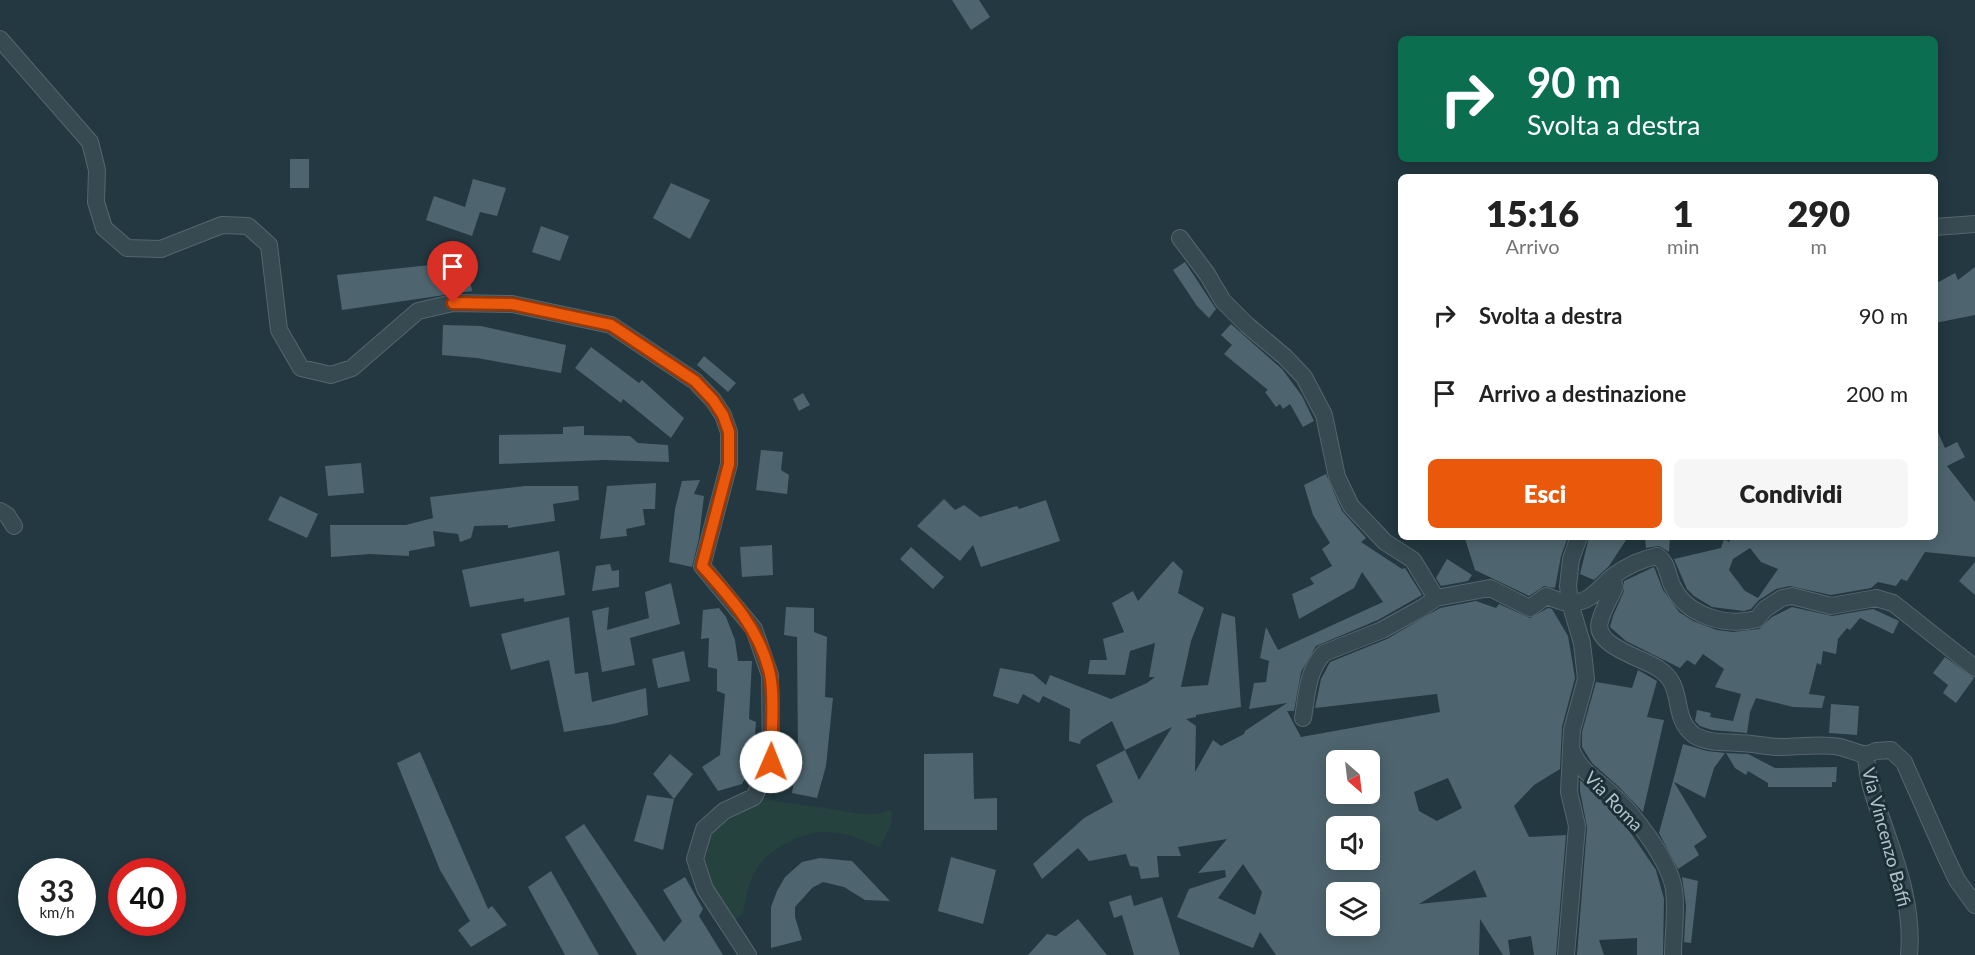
<!DOCTYPE html>
<html lang="it">
<head>
<meta charset="utf-8">
<style>
  :root { --surface:#fff; --page:#f6f6f6; --text:#222; --muted:#767676; --accent:#ea580c }
  body { margin:0; font-family:Lato,sans-serif; background:var(--page); color:var(--text); height:100vh; display:flex; flex-direction:column; font-size:22px; white-space:nowrap }
  * { box-sizing:border-box; margin:0 }
  p { font-size:20px; color:var(--muted) }
  .icon { flex:none; width:33px; height:33px; fill:none; stroke:currentColor; stroke-width:2; stroke-linecap:round; stroke-linejoin:round }
  .map { position:relative; flex:1; overflow:hidden }
  .drawer { position:absolute; left:1398px; top:174px; width:540px; height:366px; display:flex; flex-direction:column; background:var(--surface); border-radius:9px; box-shadow:0 3px 15px #0003 }
  .drawer>* { flex:none }
  .hud { position:absolute; left:1398px; top:36px; width:540px; height:126px; border-radius:9px; box-shadow:0 3px 15px #0003; background:#0b6e4f; color:#fff; overflow:hidden }
  .needle { width:39px; rotate:152deg }
  .controls { position:absolute; left:1326px; top:750px; display:grid; gap:12px }
  .controls a { display:grid; place-items:center; width:54px; height:54px; border-radius:9px; background:var(--surface); box-shadow:0 3px 15px #0003; font-size:30px }
  .speed { position:absolute; left:18px; top:858px; display:flex; gap:12px; font-size:30px; font-weight:700; text-align:center }
  .speed>* { display:grid; place-content:center; width:78px; height:78px; border-radius:50%; background:var(--surface); box-shadow:0 3px 15px #0003; line-height:1 }
  .speed small { font-size:15px; font-weight:400 }
  .speed .limit { border:9px solid #d22; background:#fff; color:#111 }
  .pin { position:absolute; display:grid; place-items:center; width:51px; height:51px; color:#fff; margin:-62px -26px; border-radius:50% 50% 50% 0; rotate:-45deg; box-shadow:0 0 6px #0007 }
  .pin .icon { rotate:45deg }
  .me { position:absolute; width:66px; margin:-33px; rotate:1deg; stroke-linejoin:round; filter:drop-shadow(0 0 4px #0008) }
  .turn { display:flex; align-items:center; gap:21px; height:126px; padding:0 30px; font-size:27px }
  .turn .icon { width:78px; height:78px; stroke-width:2.5 }
  .turn b { display:block; font-size:42px; line-height:51px }
  .eta { display:flex; justify-content:space-evenly; align-items:center; height:102px; text-align:center }
  .eta b { font-size:36px; font-weight:800; line-height:42px }
  .cta { display:flex; gap:12px; margin-top:auto; padding:12px 30px }
  .cta a { flex:1; height:69px; border-radius:9px; background:var(--accent); color:#fff; font-size:24px; font-weight:800; line-height:69px; text-align:center }
  .cta a+a { background:var(--page); color:var(--text) }
  ul { padding:0; list-style:none }
  li { display:flex; align-items:center; gap:18px; height:78px; padding:0 30px }
  li div { flex:1 }
  li b { display:block; font-size:22px }
  li em { font-style:normal }
  .map>svg:first-child { display:block }
</style>
</head>
<body>
<div class="map">
<svg width="1975" height="955" viewBox="0 0 1975 955">
  <rect width="100%" height="100%" fill="#233841"/>
  <path fill="#25423e" d="M 754,797 C 778,802 801,805 825,808 C 848,811 868,819 891,810 L 892,822 L 880,848 C 845,830 818,825 783,845 C 769,853 758,863 752,878 C 747,889 745,902 743,914 L 728,925 L 695,859 L 704,829 Z"/>
  <path fill="#4e656f" fill-rule="evenodd" d="M 952,0 L 979,0 L 990,17 L 971,30 Z
    M 290,159 L 309,159 L 309,188 L 290,188 Z
    M 473,179 L 506,188 L 497,216 L 480,212 L 472,236 L 426,220 L 434,196 L 465,207 Z
    M 671,183 L 710,200 L 690,239 L 653,218 Z
    M 541,226 L 569,236 L 560,261 L 532,252 Z
    M 467,261 L 472,291 L 342,310 L 337,275 Z
    M 1185,262 L 1216,309 L 1209,318 L 1197,306 L 1173,270 Z
    M 1975,267 L 1975,315 L 1935,323 L 1935,284 L 1955,273 L 1958,280 Z
    M 1231,324 L 1282,369 L 1302,396 L 1314,421 L 1303,427 L 1290,404 L 1283,409 L 1280,404 L 1276,407 L 1265,392 L 1268,390 L 1224,354 L 1232,345 L 1221,335 Z
    M 443,325 L 481,326 L 566,345 L 561,373 L 477,358 L 442,355 Z
    M 591,347 L 639,383 L 642,380 L 684,418 L 671,438 L 623,399 L 621,403 L 575,368 Z
    M 704,356 L 736,383 L 728,392 L 697,365 Z
    M 803,393 L 810,405 L 799,411 L 793,399 Z
    M 584,426 L 584,435 L 630,436 L 638,443 L 668,445 L 669,462 L 604,460 L 499,464 L 499,435 L 563,434 L 563,427 Z
    M 1935,426 L 1945,448 L 1957,442 L 1965,457 L 1947,466 L 1975,502 L 1975,557 L 1925,552 L 1907,581 L 1901,579 L 1896,586 L 1878,582 L 1871,588 L 1831,595 L 1790,586 L 1776,589 L 1759,600 L 1751,609 L 1744,611 L 1712,607 L 1694,596 L 1687,589 L 1674,559 L 1721,548 L 1724,539 L 1729,542 L 1732,537 L 1935,537 ZM 1750,548 L 1761,562 L 1778,569 L 1758,598 L 1745,591 L 1729,570 L 1733,559 Z
    M 761,450 L 783,452 L 781,470 L 789,475 L 787,494 L 756,490 Z
    M 361,463 L 364,493 L 328,496 L 325,466 Z
    M 1326,474 L 1342,511 L 1366,538 L 1361,542 L 1402,569 L 1405,568 L 1422,595 L 1378,620 L 1316,646 L 1301,672 L 1294,711 L 1287,711 L 1301,737 L 1440,712 L 1437,694 L 1315,708 L 1321,679 L 1330,662 L 1387,639 L 1440,608 L 1476,601 L 1496,608 L 1499,604 L 1530,618 L 1548,608 L 1552,609 L 1568,636 L 1575,678 L 1562,727 L 1560,769 L 1534,785 L 1514,806 L 1529,837 L 1566,835 L 1556,955 L 1534,955 L 1531,936 L 1508,940 L 1510,955 L 1503,955 L 1480,919 L 1479,955 L 1276,955 L 1260,932 L 1253,948 L 1177,917 L 1189,889 L 1226,877 L 1225,870 L 1198,873 L 1227,839 L 1178,847 L 1181,856 L 1157,856 L 1159,877 L 1141,879 L 1138,867 L 1130,866 L 1126,854 L 1089,861 L 1078,848 L 1042,879 L 1033,864 L 1084,818 L 1113,802 L 1096,765 L 1125,750 L 1112,721 L 1081,740 L 1080,744 L 1069,741 L 1070,709 L 1043,696 L 1039,703 L 1023,694 L 1018,704 L 993,696 L 1000,668 L 1033,674 L 1046,685 L 1050,675 L 1111,699 L 1147,683 L 1155,677 L 1149,677 L 1155,643 L 1130,651 L 1125,675 L 1088,674 L 1090,660 L 1107,660 L 1103,639 L 1124,632 L 1112,603 L 1133,591 L 1138,601 L 1173,561 L 1183,571 L 1178,593 L 1204,608 L 1191,641 L 1181,687 L 1208,685 L 1222,613 L 1235,617 L 1241,707 L 1196,715 L 1196,717 L 1186,719 L 1196,726 L 1195,772 L 1213,740 L 1221,746 L 1244,734 L 1245,731 L 1287,703 L 1249,709 L 1254,683 L 1266,682 L 1269,661 L 1260,658 L 1266,627 L 1278,650 L 1383,602 L 1362,572 L 1354,588 L 1299,619 L 1292,594 L 1314,584 L 1310,578 L 1332,566 L 1322,549 L 1330,543 L 1313,515 L 1304,485 ZM 1172,727 L 1139,780 L 1125,750 ZM 1336,760 L 1370,760 L 1370,794 L 1336,794 ZM 1448,778 L 1462,808 L 1437,821 L 1419,811 L 1414,792 ZM 1336,826 L 1370,826 L 1370,860 L 1336,860 ZM 1243,864 L 1262,892 L 1255,915 L 1218,898 ZM 1475,870 L 1487,897 L 1419,904 ZM 1336,892 L 1370,892 L 1370,926 L 1336,926 Z
    M 700,480 L 694,494 L 704,496 L 699,538 L 692,567 L 669,562 L 675,509 L 682,481 Z
    M 656,483 L 655,509 L 643,509 L 645,525 L 626,529 L 627,536 L 600,539 L 607,486 Z
    M 525,486 L 578,486 L 579,500 L 553,504 L 555,521 L 508,528 L 508,525 L 474,526 L 471,538 L 460,542 L 458,534 L 433,531 L 435,546 L 409,551 L 409,556 L 370,554 L 331,557 L 330,525 L 406,525 L 433,518 L 430,497 Z
    M 280,496 L 318,514 L 307,538 L 268,520 Z
    M 944,499 L 955,510 L 964,505 L 980,517 L 1017,506 L 1019,509 L 1046,500 L 1060,541 L 981,567 L 973,545 L 960,561 L 917,526 Z
    M 1474,537 L 1568,537 L 1561,556 L 1555,588 L 1544,586 L 1529,596 L 1475,570 L 1465,539 Z
    M 1589,537 L 1628,537 L 1609,566 L 1594,580 L 1580,574 Z
    M 1645,537 L 1670,537 L 1669,552 L 1659,546 L 1646,548 Z
    M 772,545 L 773,575 L 742,577 L 740,547 Z
    M 911,547 L 944,577 L 933,589 L 900,559 Z
    M 559,551 L 565,595 L 524,602 L 524,598 L 470,607 L 462,570 Z
    M 1447,559 L 1472,575 L 1468,581 L 1441,586 L 1436,578 Z
    M 1975,562 L 1975,595 L 1959,581 Z
    M 610,564 L 612,571 L 619,570 L 619,587 L 592,591 L 596,566 Z
    M 1654,567 L 1663,590 L 1679,612 L 1693,621 L 1717,630 L 1733,632 L 1759,629 L 1772,617 L 1792,607 L 1832,616 L 1873,609 L 1899,621 L 1893,634 L 1860,618 L 1850,630 L 1847,628 L 1838,639 L 1836,654 L 1823,651 L 1821,665 L 1817,663 L 1809,694 L 1825,696 L 1822,708 L 1793,707 L 1756,698 L 1750,712 L 1747,733 L 1712,730 L 1700,726 L 1695,721 L 1697,710 L 1711,713 L 1710,717 L 1733,721 L 1741,694 L 1715,687 L 1724,669 L 1703,654 L 1695,665 L 1687,660 L 1680,668 L 1626,641 L 1610,627 L 1613,616 L 1624,591 L 1624,581 Z
    M 671,583 L 680,624 L 630,638 L 635,665 L 602,672 L 592,611 L 609,607 L 607,630 L 649,618 L 645,592 Z
    M 786,607 L 814,608 L 814,632 L 827,637 L 825,697 L 833,698 L 826,766 L 817,798 L 792,793 L 798,760 L 797,637 L 784,635 Z
    M 719,608 L 726,617 L 735,640 L 738,661 L 752,661 L 749,719 L 756,722 L 753,764 L 742,784 L 718,791 L 702,767 L 720,755 L 725,694 L 717,691 L 717,669 L 708,667 L 709,638 L 701,639 L 703,610 Z
    M 569,617 L 575,674 L 588,672 L 592,702 L 646,688 L 648,715 L 613,724 L 564,732 L 549,660 L 511,670 L 501,634 Z
    M 684,651 L 690,681 L 658,688 L 652,659 Z
    M 1945,657 L 1974,678 L 1956,703 L 1943,693 L 1948,685 L 1933,673 Z
    M 1638,670 L 1657,681 L 1647,717 L 1664,720 L 1643,812 L 1619,787 L 1592,763 L 1582,747 L 1582,732 L 1596,682 L 1632,688 Z
    M 1831,704 L 1859,706 L 1857,735 L 1829,733 Z
    M 1683,744 L 1707,751 L 1725,753 L 1714,768 L 1705,798 L 1674,782 L 1707,837 L 1694,846 L 1699,855 L 1678,869 L 1659,833 Z
    M 420,752 L 488,909 L 492,906 L 507,925 L 471,947 L 458,930 L 470,921 L 440,870 L 397,763 Z
    M 973,753 L 974,799 L 997,798 L 997,830 L 924,830 L 924,754 Z
    M 1726,753 L 1748,754 L 1775,768 L 1837,767 L 1836,782 L 1832,782 L 1832,787 L 1768,787 L 1768,783 L 1748,771 L 1746,775 L 1735,768 Z
    M 670,754 L 693,774 L 674,799 L 653,774 Z
    M 1580,780 L 1622,820 L 1656,870 L 1664,899 L 1663,955 L 1637,955 L 1637,938 L 1599,940 L 1604,955 L 1577,955 L 1587,827 L 1580,791 Z
    M 647,795 L 674,799 L 663,850 L 634,841 Z
    M 584,824 L 664,942 L 682,921 L 663,890 L 685,877 L 703,909 L 699,916 L 723,955 L 637,955 L 565,837 Z
    M 951,857 L 996,870 L 983,924 L 938,911 Z
    M 820,858 L 852,861 L 890,901 L 865,900 L 844,887 L 823,882 L 812,888 L 795,907 L 795,917 L 802,940 L 771,948 L 771,907 L 777,891 L 785,877 L 802,862 Z
    M 551,871 L 599,955 L 565,955 L 528,887 Z
    M 1682,877 L 1698,881 L 1691,943 L 1684,942 L 1686,906 Z
    M 1131,895 L 1134,906 L 1162,897 L 1180,955 L 1134,955 L 1122,915 L 1114,918 L 1109,902 Z
    M 1078,919 L 1107,955 L 1028,955 L 1047,934 L 1056,936 Z"/>
  <g fill="none" stroke-linecap="round" stroke-linejoin="round">
    <defs>
      <path id="minor" d="M 0,39 L 90,142 L 97,170 L 96,202 L 104,228 L 127,248 L 161,249 L 222,225 L 248,226 L 269,245 L 279,330 L 301,368 L 331,375 L 352,368 L 418,311 L 453,303 L 512,304 L 611,325 L 695,381 L 713,400 L 723,415 L 729,432 L 729,464 L 702,566 L 754,629 L 770,675 L 771,762 L 754,797 L 724,811 L 704,829 L 695,859 L 705,889 L 748,955
        M 1935,227 L 1975,224
        M 1180,238 L 1207,274 L 1223,301 L 1247,325 L 1285,357 L 1304,377 L 1324,415 L 1337,477 L 1351,506 L 1385,542 L 1413,560 L 1436,598
        M 0,511 L 7,515 L 14,526
        M 1612,578 L 1615,587 C 1610,598 1603,609 1600,621 C 1592,646 1644,658 1659,669 C 1686,686 1670,717 1694,735 C 1706,743 1725,742 1739,743 C 1753,743 1766,747 1780,747 C 1799,747 1821,743 1840,747 C 1848,749 1857,753 1866,755
        M 1303,718 C 1307,695 1307,671 1324,653 L 1382,630 L 1422,608 L 1436,598 L 1490,588 L 1530,608 L 1546,596 C 1553,598 1562,603 1570,603 C 1591,603 1600,587 1613,576 C 1627,566 1641,559 1657,556 C 1668,563 1667,574 1672,585 C 1686,616 1726,627 1757,619 L 1765,609 L 1782,598 L 1792,596 L 1831,606 L 1876,598 L 1893,603 L 1975,668
        M 1572,751 C 1580,771 1597,780 1612,794 C 1634,814 1670,861 1674,890 C 1677,911 1673,934 1673,955
        M 1566,955 L 1577,826 L 1569,792 L 1572,730 L 1586,679 L 1582,643 L 1570,603 L 1568,586 L 1571,559 L 1579,537
        M 1909,955 C 1913,912 1900,872 1886,832 C 1878,807 1867,783 1866,755 L 1876,751 L 1891,750 L 1904,762 L 1946,857 L 1957,880 L 1975,905"/>
    </defs>
    <use href="#minor" stroke="#55666e" stroke-width="18"/>
    <use href="#minor" stroke="#374951" stroke-width="16"/>
  </g>
  <g fill="none" stroke-linecap="round" stroke-linejoin="round">
    <defs>
      <path id="route" d="M 453,303 L 512,304 L 611,325 L 695,381 L 713,400 L 723,415 L 729,432 L 729,464 L 702,566 C 731,598 760,630 770,674 C 775,698 771,737 771,762"/>
    </defs>
    <use href="#route" stroke="#983908" stroke-width="15"/>
    <use href="#route" stroke="#ea580c" stroke-width="10"/>
  </g>
  <g text-anchor="middle" dominant-baseline="central" stroke-width="6" stroke-linejoin="round" paint-order="stroke">
    <g font-size="18" fill="#b4c3cb" stroke="#1c2e36">
      <text transform="translate(1614 801) rotate(46)">Via Roma</text>
      <text transform="translate(1887 837) rotate(75)">Via Vincenzo Baffi</text>
    </g>
  </g>
</svg>
<div class="controls">
<a><svg class="needle" viewBox="-14 -14 28 28"><path d="M0-13l5 13h-10z" fill="#e53935"/><path d="M0 13l5-13h-10z" fill="#767676"/></svg></a>
<a><svg class="icon" aria-label="sound" viewBox="0 0 24 24"><path d="M4 9h4l5-4v14l-5-4H4zM17 9q2 3 0 6"/></svg></a>
<a><svg class="icon" aria-label="layers" viewBox="0 0 24 24"><path d="M12 4l9 5-9 5-9-5zM3 14l9 5 9-5"/></svg></a>
</div>
<div class="speed"><div>33<small>km/h</small></div><div class="limit">40</div></div>
<div class="pin" style="left:453px;top:303px;background:#d93025"><svg class="icon" aria-label="arrive" viewBox="0 0 24 24"><path d="M6 21V4h12l-3 4 3 4H6"/></svg></div>
<svg class="me" style="left:771px;top:762px" viewBox="-20 -20 40 40"><circle r="19" fill="#fff"/><path d="M0-13L10 11 0 6-10 11z" fill="#ea580c"/></svg>
<div class="hud">
<div class="turn"><svg class="icon" aria-label="right" viewBox="0 0 24 24"><path d="M7 20v-9h11M14 6l5 5-5 5"/></svg><div><b>90 m</b>Svolta a destra</div></div>
</div>
<section class="drawer">
<div class="eta">
<div><b>15:16</b><p>Arrivo</p></div>
<div><b>1</b><p>min</p></div>
<div><b>290</b><p>m</p></div>
</div>
<ul>
<li><svg class="icon" aria-label="right" viewBox="0 0 24 24"><path d="M7 20v-9h11M14 6l5 5-5 5"/></svg><div><b>Svolta a destra</b></div><em>90 m</em></li>
<li><svg class="icon" aria-label="arrive" viewBox="0 0 24 24"><path d="M6 21V4h12l-3 4 3 4H6"/></svg><div><b>Arrivo a destinazione</b></div><em>200 m</em></li>
</ul>
<div class="cta"><a>Esci</a><a>Condividi</a></div>
</section>
</div>
</body>
</html>
